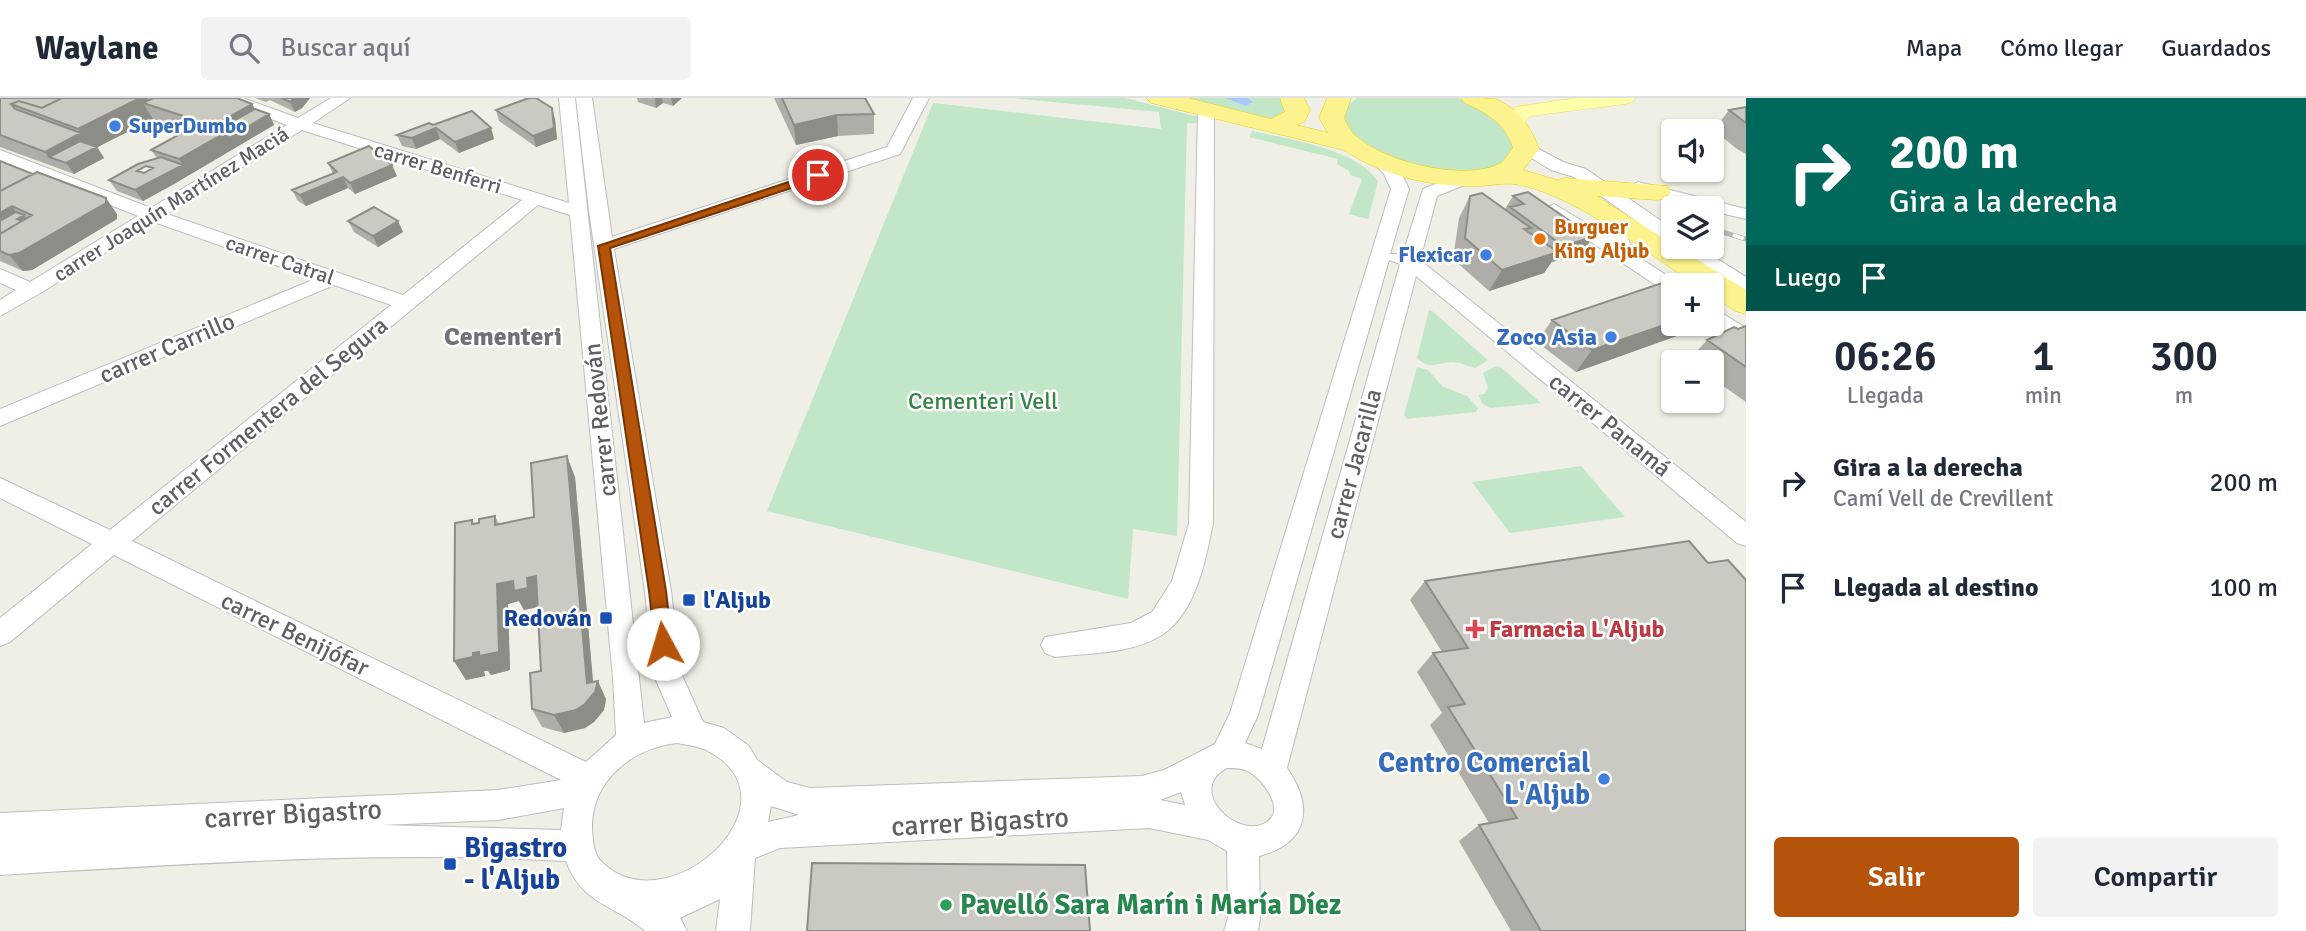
<!DOCTYPE html>
<html lang="es">
<head>
<meta charset="utf-8">
<style>
  :root { --surface:#fff; --page:#f2f2f3; --text:#1f2937; --muted:#747a83; --line:#e0e1e3; --accent:#b45309 }
  body { margin:0; font-family:Signika,sans-serif; background:var(--page); color:var(--text); height:100vh; display:flex; flex-direction:column; font-size:26px; white-space:nowrap }
  * { box-sizing:border-box; margin:0 }
  p { font-size:23px; color:var(--muted) }
  .icon { flex:none; width:38px; height:38px; fill:none; stroke:currentColor; stroke-width:2; stroke-linecap:round; stroke-linejoin:round }
  .map { position:relative; flex:1; overflow:hidden }
  .sheet { display:flex; flex-direction:column; background:var(--surface); width:560px }
  .sheet>* { flex:none }
  .hud { background:#00695c; color:#fff; overflow:hidden }
  .tools { position:absolute; left:1661px; top:21px; display:grid; gap:14px }
  .tools a { display:grid; place-items:center; width:63px; height:63px; border-radius:7px; background:var(--surface); box-shadow:0 2px 5px #0004; font-size:35px }
  .pin { position:absolute; display:grid; place-items:center; width:60px; height:60px; color:#fff; margin:-30px; border:4px solid #fff; border-radius:50%; box-shadow:0 2px 7px #0007 }
  .me { position:absolute; width:77px; margin:-38px; rotate:354deg; stroke-linejoin:round; filter:drop-shadow(0 0 5px #0008) }
  .turn { display:flex; align-items:center; gap:24px; height:147px; padding:0 28px; font-size:32px }
  .turn .icon { width:91px; height:91px; stroke-width:2.5 }
  .turn b { display:block; font-size:49px; line-height:60px }
  .then { display:flex; align-items:center; height:66px; padding:0 28px; background:#0003; gap:14px; font-size:26px }
  .eta { display:flex; justify-content:space-evenly; align-items:center; height:119px; text-align:center }
  .eta b { font-size:42px; font-weight:600; line-height:49px }
  .button { display:flex; gap:14px; margin-top:auto; padding:14px 28px }
  .button a { flex:1; height:80px; border-radius:7px; background:var(--accent); color:#fff; font-size:28px; font-weight:600; line-height:80px; text-align:center }
  .button a+a { background:var(--page); color:var(--text) }
  ul { padding:0; list-style:none }
  li { display:flex; align-items:center; gap:21px; height:105px; padding:0 28px }
  li div { flex:1 }
  li b { display:block; font-size:26px }
  li em { font-style:normal }
  header { display:flex; align-items:center; gap:42px; box-sizing:border-box; height:98px; padding:0 35px; background:var(--surface); border-bottom:2px solid var(--line) }
  header strong { font-size:33px }
  nav { display:flex; gap:38px; margin-inline-start:auto; font-size:24px }
  .search { width:490px; height:63px; background:var(--page); display:flex; align-items:center; gap:18px; box-sizing:border-box; padding:0 24px; border-radius:7px; color:var(--muted); font-size:26px }
  main { display:flex; flex:1; min-height:0 }
  .map>svg:first-child { display:block }
</style>
</head>
<body>
<header>
<strong>Waylane</strong>
<div class="search"><svg class="icon" aria-label="search" viewBox="0 0 24 24"><circle cx="10" cy="10" r="6"/><path d="M15 15l6 6"/></svg>Buscar aquí</div>
<nav><a>Mapa</a><a>Cómo llegar</a><a>Guardados</a></nav>
</header>
<main>
<div class="map">
<svg width="1746" height="833" viewBox="0 0 1746 833">
  <rect width="100%" height="100%" fill="#efefe5"/>
  <path fill="#c2e6c8" d="M 1012,0 L 1125,0 L 1199,19 L 1200,25 L 1187,25 L 1177,438 L 1133,431 L 1128,501 L 767,413 L 933,5 L 1161,31 L 1159,14 Z
    M 1181,0 L 1284,0 L 1293,4 L 1284,21 L 1269,21 Z
    M 1357,0 L 1458,0 L 1498,20 L 1515,47 C 1512,52 1510,58 1507,62 C 1472,101 1297,39 1357,0 Z
    M 1252,33 C 1287,41 1358,51 1378,84 L 1368,121 L 1349,116 L 1362,81 L 1350,77 L 1349,73 L 1337,66 L 1338,61 L 1249,39 Z
    M 1429,212 L 1432,213 L 1488,262 L 1475,270 C 1467,268 1459,264 1451,264 C 1437,265 1429,272 1417,260 Z
    M 1496,268 L 1502,270 L 1541,305 L 1490,310 L 1482,305 L 1478,297 L 1484,296 L 1488,290 L 1483,275 Z
    M 1417,269 L 1428,272 L 1442,288 L 1467,298 L 1478,310 L 1476,314 L 1407,321 L 1404,317 Z
    M 1581,368 L 1625,419 L 1510,435 L 1472,384 Z"/>
  <g fill="none" stroke-linecap="round" stroke-linejoin="round">
    <path fill="#a6c9fe" fill-rule="evenodd" d="M 1225,0 L 1247,0 L 1253,4 L 1246,8 Z"/>
    <defs>
      <path id="minor" d="M 220,0 L 243,0 L 298,20 L 331,0 L 350,0 L 313,25 L 569,105 L 559,0 L 575,0 L 644,625 L 672,619 L 652,573 L 645,493 L 589,113 L 576,0 L 592,0 L 612,139 L 887,49 L 913,0 L 929,0 L 900,56 L 614,151 L 671,493 L 680,573 L 703,624 L 724,630 L 749,648 L 757,662 L 787,684 L 810,690 L 1142,678 L 1164,672 L 1215,646 L 1230,615 L 1391,91 L 1384,76 L 1374,65 L 1383,60 C 1398,63 1403,79 1409,91 L 1390,156 L 1403,156 L 1423,91 L 1457,77 L 1469,77 L 1472,81 L 1469,85 L 1437,98 L 1420,162 L 1746,424 L 1746,448 L 1737,445 L 1416,178 L 1287,670 C 1314,709 1309,745 1259,758 L 1260,820 L 1258,833 L 1224,833 L 1228,820 L 1227,753 L 1208,742 L 1149,730 L 780,750 L 755,760 L 750,833 L 716,833 L 720,801 L 680,820 L 687,833 L 645,833 C 614,806 582,807 566,763 C 377,752 189,766 0,777 L 0,715 L 498,692 L 561,682 L 114,457 L 10,544 L 0,548 L 0,520 L 92,446 L 0,400 L 0,380 L 110,432 L 391,207 L 334,187 L 0,328 L 0,311 L 315,181 L 154,124 L 39,196 L 0,218 L 0,202 L 16,192 L 0,185 L 0,171 L 30,184 L 138,118 L 0,63 L 0,52 L 151,110 L 287,27 L 222,3 ZM 302,32 L 522,102 L 403,197 L 167,116 ZM 538,107 L 570,117 L 613,580 L 616,637 L 586,664 L 132,443 ZM 1389,162 L 1400,166 L 1262,651 L 1245,645 L 1258,617 ZM 677,645 C 687,647 699,648 708,653 C 806,705 663,833 599,761 C 593,752 593,742 592,731 C 591,682 633,650 677,645 ZM 1227,670 C 1235,670 1243,670 1249,674 C 1262,681 1286,711 1267,724 C 1238,743 1185,692 1227,670 ZM 1181,694 L 1185,707 L 1160,702 ZM 771,708 L 799,717 L 768,724 ZM 564,710 L 561,732 L 382,727 L 498,722 Z
        M 1206,7 L 1214,12 L 1213,425 C 1206,461 1196,515 1162,537 C 1132,556 1089,555 1055,559 L 1045,555 L 1041,547 L 1045,539 L 1131,525 L 1152,514 L 1172,483 L 1189,425 L 1198,12 Z
        M 1526,44 L 1563,64 L 1586,71 L 1673,131 L 1673,146 L 1666,144 L 1574,79 L 1551,72 L 1520,53 L 1518,49 L 1520,45 Z
        M 1638,84 L 1746,111 L 1746,121 L 1712,113 L 1712,110 L 1701,110 L 1632,93 L 1629,89 Z
        M 1554,106 L 1609,139 L 1595,115 L 1598,111 L 1610,111 L 1623,128 L 1634,156 L 1681,187 L 1673,187 L 1673,196 L 1666,194 L 1548,115 L 1545,111 Z
        M 1676,149 L 1698,149 L 1746,179 L 1746,194 L 1739,192 Z
        M 1712,209 L 1746,230 L 1746,247 L 1739,245 L 1712,225 Z"/>
      <path id="major" d="M 1577,0 L 1635,0 L 1632,4 L 1625,6 L 1530,18 C 1522,28 1518,33 1506,29 L 1502,25 L 1516,9 Z"/>
      <path id="highway" d="M 1147,0 L 1188,0 L 1271,21 L 1285,14 L 1280,0 L 1304,0 L 1310,12 L 1305,23 L 1297,27 L 1328,35 L 1319,20 L 1327,0 L 1351,0 L 1344,20 C 1346,25 1349,30 1352,34 C 1377,63 1464,84 1499,66 C 1505,63 1509,55 1513,50 C 1506,26 1487,15 1465,5 L 1461,0 C 1471,0 1485,0 1495,1 C 1517,9 1532,30 1539,51 L 1523,72 L 1557,82 L 1565,80 L 1667,88 L 1671,94 L 1667,100 L 1658,102 L 1596,98 L 1746,192 L 1746,216 L 1735,213 L 1712,197 L 1712,187 L 1696,187 C 1644,153 1585,104 1525,88 C 1506,83 1494,88 1477,88 C 1431,89 1383,78 1344,52 L 1151,5 Z"/>
    </defs>
    <use href="#minor" stroke="#bcbdc3" stroke-width="2"/>
    <use href="#major" stroke="#f1e05c" stroke-width="1"/>
    <use href="#highway" stroke="#f3cf01" stroke-width="1"/>
    <use href="#minor" fill="#fff" fill-rule="evenodd"/>
    <use href="#major" fill="#fefeab" fill-rule="evenodd"/>
    <use href="#highway" fill="#fcf38f" fill-rule="evenodd"/>
    <defs>
      <path id="rail" d="M 1712,131 L 1746,141"/>
    </defs>
    <use href="#rail" stroke="#b8b8b9" stroke-width="5"/>
    <use href="#rail" stroke="#fff" stroke-width="3.5" stroke-dasharray="11" stroke-linecap="butt"/>
  </g>
  <path fill="#aeada7" fill-rule="evenodd" d="M 0,0 L 237,0 L 252,6 L 255,11 L 269,16 L 274,27 L 174,86 L 143,103 L 117,93 L 109,82 L 157,60 L 151,52 L 188,32 L 153,21 L 97,49 L 104,60 L 74,76 L 0,49 ZM 146,68 L 153,70 L 144,75 L 137,73 Z
    M 255,0 L 310,0 L 302,10 L 295,14 L 270,2 L 266,4 Z
    M 637,0 L 682,0 L 673,8 L 663,5 L 656,10 L 638,4 Z
    M 774,0 L 865,0 L 874,16 L 874,36 L 838,38 L 796,47 Z
    M 1746,9 L 1746,56 L 1737,51 L 1714,32 L 1729,12 Z
    M 496,12 L 555,21 L 557,41 L 536,49 L 499,23 Z
    M 433,27 L 491,30 L 494,41 L 459,55 L 440,41 L 416,51 L 402,48 L 397,37 Z
    M 0,63 L 117,116 L 117,121 L 32,172 L 23,173 L 0,163 Z
    M 328,65 L 397,78 L 355,96 L 348,90 L 306,108 L 298,103 L 292,92 L 333,76 Z
    M 1470,98 L 1505,111 L 1513,98 L 1593,139 L 1581,156 L 1552,164 L 1544,175 L 1489,193 L 1453,161 L 1459,120 Z
    M 348,123 L 398,123 L 403,134 L 378,149 L 354,134 Z
    M 1552,222 L 1685,235 L 1576,274 L 1537,244 Z
    M 1746,228 L 1746,304 L 1712,280 L 1712,264 L 1690,264 L 1688,263 L 1707,242 Z
    M 575,379 L 593,584 L 606,601 L 604,612 L 594,624 L 585,630 L 564,635 L 542,629 L 532,611 L 541,573 L 537,509 L 524,512 L 519,503 L 508,506 L 510,572 L 491,577 L 488,573 L 484,573 L 485,578 L 466,582 L 454,563 L 474,426 L 479,425 L 495,418 L 499,426 L 534,419 Z
    M 1425,483 L 1746,833 L 1511,833 L 1459,743 L 1479,727 L 1489,725 L 1430,627 L 1442,615 L 1417,574 L 1433,555 L 1442,554 L 1410,502 Z"/>
  <path fill="#8d8d88" d="M 139,0 L 147,0 L 151,8 L 143,5 L 153,21 L 66,65 L 49,59 L 57,70 L 45,54 L 81,35 L 78,31 Z
    M 295,0 L 310,0 L 302,10 L 295,14 L 290,4 Z
    M 655,0 L 662,0 L 663,5 L 656,10 Z
    M 671,0 L 682,0 L 673,8 Z
    M 252,6 L 260,21 L 269,16 L 274,27 L 235,50 L 229,40 L 235,50 L 174,86 L 143,103 L 135,92 L 183,67 L 179,61 L 213,28 Z
    M 552,10 L 555,21 L 557,41 L 536,49 L 533,38 Z
    M 837,17 L 838,38 L 796,47 L 794,27 Z
    M 436,30 L 440,41 L 416,51 L 412,40 Z
    M 491,30 L 494,41 L 459,55 L 455,44 Z
    M 97,49 L 104,60 L 74,76 L 66,65 Z
    M 392,67 L 397,78 L 355,96 L 350,85 Z
    M 343,79 L 348,90 L 306,108 L 300,97 Z
    M 50,90 L 13,110 L 20,119 L 24,117 L 30,126 L 0,139 L 0,115 Z
    M 106,100 L 117,116 L 117,121 L 32,172 L 23,173 L 9,157 Z
    M 398,123 L 403,134 L 378,149 L 373,138 Z
    M 1593,139 L 1581,156 L 1552,164 L 1563,148 Z
    M 1558,154 L 1544,175 L 1489,193 L 1502,172 Z
    M 1673,224 L 1673,226 L 1693,226 L 1685,235 L 1576,274 L 1592,252 Z
    M 567,358 L 575,379 L 594,595 L 598,583 L 606,601 L 604,612 L 594,624 L 585,630 L 564,635 L 554,617 L 587,585 Z
    M 536,478 L 538,509 L 524,512 L 519,503 L 508,506 L 510,572 L 491,577 L 488,573 L 484,573 L 485,578 L 466,582 L 454,563 L 473,555 L 497,486 Z"/>
  <path fill="#cac9c2" stroke="#8d8d88" stroke-width="2" fill-rule="evenodd" d="M 0,0 L 62,0 L 42,10 L 19,3 L 11,6 L 15,11 L 81,35 L 45,54 L 0,37 Z
    M 62,0 L 140,0 L 78,31 L 11,6 L 19,3 L 42,10 Z
    M 153,0 L 237,0 L 252,6 L 213,28 L 226,34 L 179,61 L 151,52 L 202,24 L 143,5 Z
    M 282,0 L 295,0 L 290,4 Z
    M 529,0 L 536,0 L 552,10 L 554,30 L 533,38 L 496,12 Z
    M 782,0 L 865,0 L 874,16 L 837,17 L 794,27 Z
    M 1746,9 L 1746,25 L 1729,12 Z
    M 255,11 L 269,16 L 229,40 L 226,34 L 219,31 Z
    M 472,13 L 491,30 L 455,44 L 436,30 L 412,40 L 397,37 L 429,25 L 433,27 Z
    M 80,43 L 97,49 L 66,65 L 49,59 Z
    M 369,48 L 392,67 L 350,85 L 343,79 L 300,97 L 292,92 L 337,74 L 328,65 Z
    M 161,59 L 183,67 L 135,92 L 109,82 L 138,66 ZM 146,68 L 153,70 L 144,75 L 137,73 Z
    M 0,63 L 33,76 L 0,93 Z
    M 37,74 L 106,100 L 106,105 L 19,155 L 9,157 L 0,153 L 0,136 L 32,117 L 12,108 L 0,115 L 0,93 Z
    M 1528,94 L 1593,139 L 1563,148 L 1510,109 L 1524,106 L 1513,98 Z
    M 1482,95 L 1531,130 L 1524,131 L 1558,154 L 1502,172 L 1465,140 L 1470,98 Z
    M 374,109 L 398,123 L 373,138 L 348,123 Z
    M 16,114 L 24,117 L 17,121 L 22,123 L 27,120 L 0,136 L 0,123 Z
    M 1662,185 L 1673,193 L 1673,224 L 1592,252 L 1552,222 Z
    M 1746,228 L 1746,269 L 1707,242 L 1734,229 L 1738,231 Z
    M 567,358 L 587,585 L 598,583 L 595,594 L 585,606 L 576,612 L 554,617 L 532,611 L 530,575 L 541,573 L 536,478 L 527,480 L 528,490 L 514,493 L 513,483 L 497,486 L 499,554 L 479,558 L 479,554 L 473,555 L 473,559 L 454,563 L 455,425 L 472,422 L 472,426 L 479,425 L 479,421 L 495,418 L 495,427 L 534,419 L 531,365 Z
    M 1689,443 L 1708,465 L 1728,462 L 1746,482 L 1746,833 L 1541,833 L 1479,727 L 1517,720 L 1448,609 L 1465,606 L 1433,555 L 1468,550 L 1425,483 Z
    M 812,765 L 1085,767 L 1090,833 L 807,833 Z"/>
  <path fill="#b45309" stroke="#753606" stroke-width="2" d="M 818,74 L 823,77 L 822,80 L 610,150 L 666,493 L 672,546 L 670,552 L 663,554 L 657,552 L 655,546 L 649,493 L 598,148 Z"/>
  <g fill="#3f7fe0" stroke="#fff" stroke-width="2.5">
    <circle cx="115" cy="28" r="7"/>
    <circle cx="1486" cy="157" r="7"/>
    <circle cx="1611" cy="239" r="7"/>
    <circle cx="1604" cy="681" r="7"/>
  </g>
  <circle fill="#e8710a" stroke="#fff" stroke-width="2.5" cx="1540" cy="141" r="7"/>
  <g fill="#1a4fb4" stroke="#fff" stroke-width="2.5">
    <rect x="682" y="495" width="14" height="14" rx="3.5"/>
    <rect x="599" y="513" width="14" height="14" rx="3.5"/>
    <rect x="443" y="759" width="14" height="14" rx="3.5"/>
  </g>
  <path fill="#e0444e" stroke="#fff" stroke-width="2.5" d="M1471.5 520.5h7v7h7v7h-7v7h-7v-7h-7v-7h7z"/>
  <circle fill="#2e9e5b" stroke="#fff" stroke-width="2.5" cx="946" cy="807" r="7"/>
  <g text-anchor="middle" dominant-baseline="central" stroke-width="5" stroke-linejoin="round" paint-order="stroke">
    <g font-size="21" font-weight="bold" fill="#366cbe" stroke="#fff" text-anchor="start">
      <text x="129" y="28">SuperDumbo</text>
      <text x="1472" y="157" text-anchor="end">Flexicar</text>
    </g>
    <g font-size="21" fill="#5d5f65" stroke="#fff">
      <text transform="translate(438 70) rotate(17)">carrer Benferri</text>
      <text transform="translate(171 106) rotate(-32)">carrer Joaquín Martínez Maciá</text>
      <text transform="translate(280 162) rotate(19)">carrer Catral</text>
    </g>
    <g font-size="21" font-weight="bold" fill="#c56008" stroke="#fff" text-anchor="start">
      <text x="1554" y="129">Burguer<tspan x="1554" dy="24">King Aljub</tspan></text>
    </g>
    <g font-size="24" font-weight="bold" fill="#366cbe" stroke="#fff" text-anchor="end">
      <text x="1597" y="239">Zoco Asia</text>
    </g>
    <g font-size="24" fill="#5d5f65" stroke="#fff">
      <text transform="translate(167 250) rotate(-23)">carrer Carrillo</text>
      <text transform="translate(268 318) rotate(-39)">carrer Formentera del Segura</text>
      <text transform="translate(600 322) rotate(-96)">carrer Redován</text>
      <text transform="translate(1610 327) rotate(39)">carrer Panamá</text>
      <text transform="translate(1354 366) rotate(-75)">carrer Jacarilla</text>
      <text transform="translate(295 536) rotate(26)">carrer Benijófar</text>
    </g>
    <g font-size="24" fill="#358446" stroke="#fff">
      <text x="983" y="303">Cementeri Vell</text>
    </g>
    <g font-size="24" font-weight="bold" fill="#164399" stroke="#fff" text-anchor="start">
      <text x="703" y="502">l'Aljub</text>
      <text x="592" y="520" text-anchor="end">Redován</text>
    </g>
    <g font-size="24" font-weight="bold" fill="#be3a42" stroke="#fff" text-anchor="start">
      <text x="1489" y="531">Farmacia L'Aljub</text>
    </g>
    <g font-size="26" font-weight="bold" fill="#6e7177" stroke="#fff">
      <text x="503" y="239">Cementeri</text>
    </g>
    <g font-size="28" font-weight="bold" fill="#366cbe" stroke="#fff" text-anchor="end">
      <text x="1590" y="665">Centro Comercial<tspan x="1590" dy="32">L'Aljub</tspan></text>
    </g>
    <g font-size="28" fill="#5d5f65" stroke="#fff">
      <text transform="translate(293 716) rotate(-3)">carrer Bigastro</text>
      <text transform="translate(980 724) rotate(-3)">carrer Bigastro</text>
    </g>
    <g font-size="28" font-weight="bold" fill="#164399" stroke="#fff" text-anchor="start">
      <text x="464" y="750">Bigastro<tspan x="464" dy="32">- l'Aljub</tspan></text>
    </g>
    <g font-size="28" font-weight="bold" fill="#27864d" stroke="#fff" text-anchor="start">
      <text x="960" y="807">Pavelló Sara Marín i María Díez</text>
    </g>
  </g>
</svg>
<div class="tools">
<a><svg class="icon" aria-label="sound" viewBox="0 0 24 24"><path d="M4 9h4l5-4v14l-5-4H4zM17 9q2 3 0 6"/></svg></a>
<a><svg class="icon" aria-label="layers" viewBox="0 0 24 24"><path d="M12 4l9 5-9 5-9-5zM3 14l9 5 9-5"/></svg></a>
<a>+</a>
<a>−</a>
</div>
<div class="pin" style="left:818px;top:77px;background:#d93025"><svg class="icon" aria-label="arrive" viewBox="0 0 24 24"><path d="M6 21V4h12l-3 4 3 4H6"/></svg></div>
<svg class="me" style="left:663px;top:546px" viewBox="-20 -20 40 40"><circle r="19" fill="#fff"/><path d="M0-13L10 11 0 6-10 11z" fill="#b45309"/></svg>
</div>
<section class="sheet">
<div class="hud">
<div class="turn"><svg class="icon" aria-label="right" viewBox="0 0 24 24"><path d="M7 20v-9h11M14 6l5 5-5 5"/></svg><div><b>200 m</b>Gira a la derecha</div></div>
<div class="then">Luego<svg class="icon" aria-label="arrive" viewBox="0 0 24 24"><path d="M6 21V4h12l-3 4 3 4H6"/></svg></div>
</div>
<div class="eta">
<div><b>06:26</b><p>Llegada</p></div>
<div><b>1</b><p>min</p></div>
<div><b>300</b><p>m</p></div>
</div>
<ul>
<li><svg class="icon" aria-label="right" viewBox="0 0 24 24"><path d="M7 20v-9h11M14 6l5 5-5 5"/></svg><div><b>Gira a la derecha</b><p>Camí Vell de Crevillent</p></div><em>200 m</em></li>
<li><svg class="icon" aria-label="arrive" viewBox="0 0 24 24"><path d="M6 21V4h12l-3 4 3 4H6"/></svg><div><b>Llegada al destino</b></div><em>100 m</em></li>
</ul>
<div class="button"><a>Salir</a><a>Compartir</a></div>
</section>
</main>
</body>
</html>
